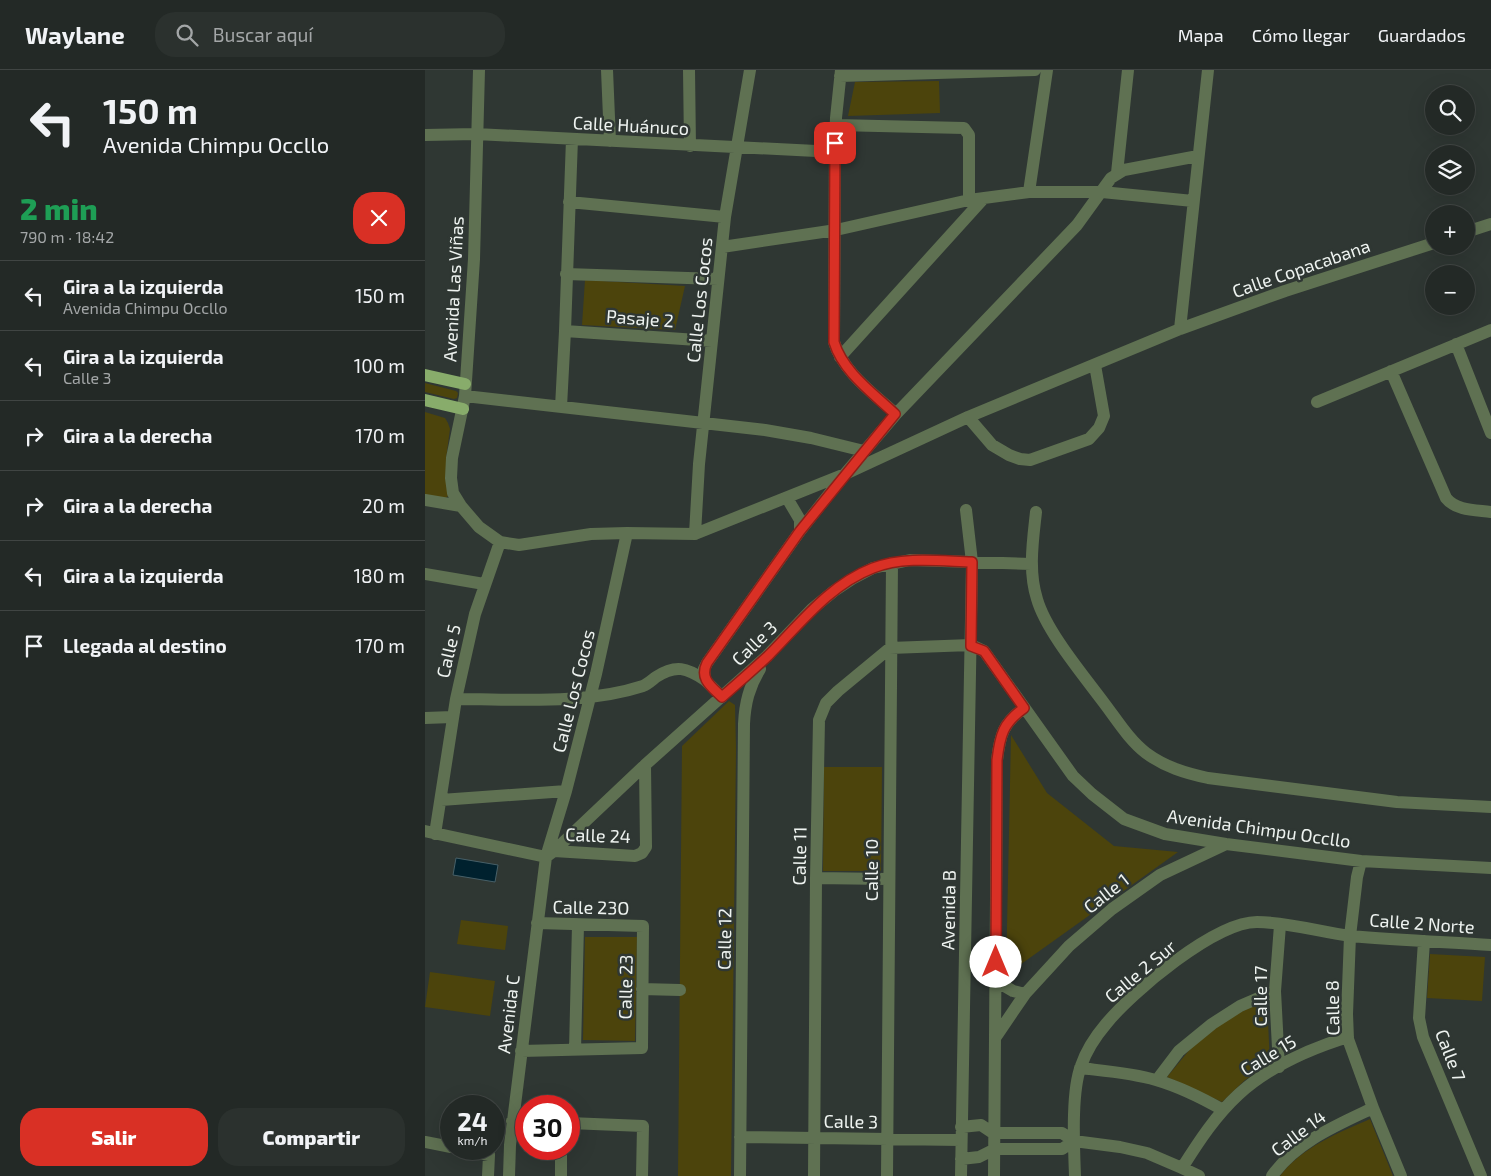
<!DOCTYPE html>
<html lang="es">
<head>
<meta charset="utf-8">
<style>
  :root { --surface:#232926; --page:#2b312e; --text:#f1f3f6; --muted:#a3a6a7; --line:#404543; --accent:#d93025 }
  body { margin:0; font-family:"Exo 2",sans-serif; background:var(--page); color:var(--text); height:100vh; display:flex; flex-direction:column; font-size:19px; white-space:nowrap }
  * { box-sizing:border-box; margin:0 }
  p { font-size:16px; color:var(--muted) }
  .icon { flex:none; width:28px; height:28px; fill:none; stroke:currentColor; stroke-width:2; stroke-linecap:round; stroke-linejoin:round }
  .map { position:relative; flex:1; overflow:hidden }
  .panel { display:flex; flex-direction:column; background:var(--surface); width:425px }
  .panel>* { flex:none }
  .top-card { background:#232926; color:var(--text); overflow:hidden }
  .fabs { position:absolute; left:1000px; top:15px; display:grid; gap:10px }
  .fabs a { display:grid; place-items:center; width:50px; height:50px; border-radius:50%; background:var(--surface); box-shadow:0 5px 20px #0002,0 0 0 1px var(--line); font-size:25px }
  .speed { position:absolute; left:15px; top:1025px; display:flex; gap:10px; font-size:25px; font-weight:700; text-align:center }
  .speed>* { display:grid; place-content:center; width:65px; height:65px; border-radius:50%; background:var(--surface); box-shadow:0 5px 20px #0002,0 0 0 1px var(--line); line-height:1 }
  .speed small { font-size:12px; font-weight:400 }
  .speed .limit { border:8px solid #d22; background:#fff; color:#111 }
  .pin { position:absolute; display:grid; place-items:center; width:42px; height:42px; color:#fff; margin:-21px; border-radius:10px; box-shadow:0 2px 8px #0006 }
  .me { position:absolute; width:55px; margin:-28px; rotate:0deg; stroke-linejoin:round; filter:drop-shadow(0 0 4px #0008) }
  .turn { display:flex; align-items:center; gap:18px; height:105px; padding:0 20px; font-size:22px }
  .turn .icon { width:65px; height:65px; stroke-width:2.5 }
  .turn b { display:block; font-size:35px; line-height:42px }
  .round { display:grid; place-items:center; flex:none; width:52px; height:52px; border-radius:20px; background:var(--page) }
  .headline { display:flex; align-items:center; justify-content:space-between; height:85px; padding:0 20px }
  h1 { font-size:30px; font-weight:800; line-height:38px; color:#1e9e55 }
  .cta { display:flex; gap:10px; margin-top:auto; padding:10px 20px }
  .cta a { flex:1; height:58px; border-radius:20px; background:var(--accent); color:#fff; font-size:20px; font-weight:800; line-height:58px; text-align:center }
  .cta a+a { background:var(--page); color:var(--text) }
  ul { padding:0; list-style:none }
  li { display:flex; align-items:center; gap:15px; height:70px; padding:0 20px; border-top:1px solid var(--line) }
  li div { flex:1 }
  li b { display:block; font-size:19px }
  li em { font-style:normal }
  header { display:flex; align-items:center; gap:30px; box-sizing:border-box; height:70px; padding:0 25px; background:var(--surface); border-bottom:1px solid var(--line) }
  header strong { font-size:24px }
  nav { display:flex; gap:28px; margin-inline-start:auto; font-size:18px }
  .search { width:350px; height:45px; background:var(--page); display:flex; align-items:center; gap:12px; box-sizing:border-box; padding:0 18px; border-radius:20px; color:var(--muted); font-size:19px }
  main { display:flex; flex:1; min-height:0 }
  .map>svg:first-child { display:block }
</style>
</head>
<body>
<header>
<strong>Waylane</strong>
<div class="search"><svg class="icon" aria-label="search" viewBox="0 0 24 24"><circle cx="10" cy="10" r="6"/><path d="M15 15l6 6"/></svg>Buscar aquí</div>
<nav><a>Mapa</a><a>Cómo llegar</a><a>Guardados</a></nav>
</header>
<main>
<section class="panel">
<div class="top-card">
<div class="turn"><svg class="icon" aria-label="left" viewBox="0 0 24 24"><path d="M17 20v-9H6M10 6l-5 5 5 5"/></svg><div><b>150 m</b>Avenida Chimpu Occllo</div></div>
</div>
<div class="headline"><div><h1>2 min</h1><p>790 m · 18:42</p></div><a class="round" style="background:#d93025;color:#fff"><svg class="icon" aria-label="close" viewBox="0 0 24 24"><path d="M6 6l12 12M18 6L6 18"/></svg></a></div>
<ul>
<li><svg class="icon" aria-label="left" viewBox="0 0 24 24"><path d="M17 20v-9H6M10 6l-5 5 5 5"/></svg><div><b>Gira a la izquierda</b><p>Avenida Chimpu Occllo</p></div><em>150 m</em></li>
<li><svg class="icon" aria-label="left" viewBox="0 0 24 24"><path d="M17 20v-9H6M10 6l-5 5 5 5"/></svg><div><b>Gira a la izquierda</b><p>Calle 3</p></div><em>100 m</em></li>
<li><svg class="icon" aria-label="right" viewBox="0 0 24 24"><path d="M7 20v-9h11M14 6l5 5-5 5"/></svg><div><b>Gira a la derecha</b></div><em>170 m</em></li>
<li><svg class="icon" aria-label="right" viewBox="0 0 24 24"><path d="M7 20v-9h11M14 6l5 5-5 5"/></svg><div><b>Gira a la derecha</b></div><em>20 m</em></li>
<li><svg class="icon" aria-label="left" viewBox="0 0 24 24"><path d="M17 20v-9H6M10 6l-5 5 5 5"/></svg><div><b>Gira a la izquierda</b></div><em>180 m</em></li>
<li><svg class="icon" aria-label="arrive" viewBox="0 0 24 24"><path d="M6 21V4h12l-3 4 3 4H6"/></svg><div><b>Llegada al destino</b></div><em>170 m</em></li>
</ul>
<div class="cta"><a>Salir</a><a>Compartir</a></div>
</section>
<div class="map">
<svg width="1066" height="1106" viewBox="0 0 1066 1106">
  <rect width="100%" height="100%" fill="#2f3733"/>
  <path fill="#4c440c" d="M 514,11 L 515,43 L 423,46 L 430,12 Z
    M 160,210 L 260,216 L 250,260 L 157,255 Z
    M 0,313 L 31,321 L 33,323 L 32,328 L 29,329 L 0,322 Z
    M 0,342 L 20,348 L 23,353 L 25,359 L 21,389 L 23,426 L 19,430 L 0,426 Z
    M 304,631 L 310,635 L 311,679 L 306,1106 L 253,1106 L 257,676 Z
    M 586,665 L 622,723 L 689,776 L 753,782 L 581,905 Z
    M 399,697 L 457,697 L 456,801 L 398,801 Z
    M 36,850 L 83,856 L 80,880 L 32,874 Z
    M 160,867 L 212,867 L 210,971 L 158,970 Z
    M 1005,884 L 1060,887 L 1057,931 L 1002,928 Z
    M 5,902 L 70,911 L 65,946 L 0,937 Z
    M 842,930 L 845,994 L 820,1010 L 797,1032 L 742,1007 L 766,978 L 805,947 Z
    M 945,1049 L 968,1106 L 855,1106 C 877,1077 913,1063 945,1049 Z"/>
  <path fill="#00212e" stroke="#476068" d="M 31,788 L 73,795 L 70,812 L 28,805 Z"/>
  <g fill="none" stroke-linecap="round" stroke-linejoin="round">
    <path stroke="#5f7152" stroke-width="12" d="M 54,0 L 49,189 L 40,326 L 27,388 L 26,408 L 28,423 L 36,436 L 54,457 L 75,472 L 94,475 L 166,464 L 202,463 L 270,464 L 420,404 L 543,347 L 755,259 L 860,221 L 1009,173
      M 182,0 L 185,71
      M 264,0 L 265,76
      M 416,0 L 411,48 L 410,73 L 409,272 C 418,302 448,323 471,344
      M 415,6 L 610,0
      M 411,55 L 539,58 L 544,65 L 544,130
      M 0,65 L 51,64 L 411,82
      M 692,103 L 703,0
      M 604,122 L 622,0
      M 144,132 L 300,147
      M 1041,162 L 1066,154
      M 297,177 L 411,160 L 544,130 L 604,122 L 677,122 L 768,131
      M 141,204 L 293,209
      M 755,259 L 783,0
      M 140,261 L 287,271
      M 1031,274 L 1066,363
      M 415,287 L 559,128
      M 966,301 L 1021,428 C 1031,441 1051,440 1066,442
      M 40,326 L 340,360 L 386,368 L 439,381
      M 892,332 L 1066,260
      M 136,337 L 140,261 L 147,69
      M 543,347 L 567,375 L 584,385 L 595,389 L 605,390 L 664,369 L 674,358 L 679,346 L 670,295
      M 362,428 L 375,450 L 375,461
      M 0,430 L 36,436
      M 611,442 C 608,470 603,501 612,529 C 621,561 659,606 679,633 C 692,650 704,670 721,683 C 740,697 760,703 783,708 L 972,732 L 1066,737
      M 270,464 L 274,394 L 300,147 L 325,0
      M 0,504 L 59,514
      M 280,610 L 297,627
      M 31,629 C 92,629 160,635 218,616 C 223,614 227,610 231,607 C 251,594 262,598 280,610 L 279,599 L 282,593 L 375,461 L 420,404 L 471,344 L 652,155 L 686,108 L 699,100 L 773,86
      M 0,648 L 27,647
      M 16,730 L 141,721
      M 0,761 L 121,787
      M 10,764 L 31,629 L 50,544 L 75,472
      M 129,781 L 210,786 L 217,783 L 221,777 L 220,695
      M 121,787 L 129,781 L 220,695 L 342,586 L 387,539 L 409,521 L 427,509 L 448,498 L 485,490 L 606,494
      M 936,791 L 932,807 L 925,866 L 922,944 L 923,969 L 948,1038 L 976,1106
      M 391,808 L 463,809
      M 999,871 L 994,948 L 998,967 L 1056,1106
      M 571,911 L 588,921 L 600,924
      M 217,919 L 255,920
      M 570,968 L 600,924 L 644,876 L 687,839 L 735,805 L 801,774
      M 150,980 L 153,855
      M 96,981 L 217,978 L 218,856 L 112,853
      M 854,997 L 850,921 L 855,855
      M 655,998 C 680,1001 707,1003 731,1010 C 755,1017 777,1028 798,1040
      M 732,1010 L 754,981 L 787,954 L 815,936 L 850,921
      M 87,1051 L 101,1052
      M 144,1053 L 218,1056 L 217,1106
      M 536,1057 L 556,1055 L 568,1063 L 637,1063 L 649,1071 L 695,1077 L 722,1083 L 757,1098 L 774,1106
      M 315,1067 L 536,1070
      M 0,1072 L 26,1077
      M 33,1079 L 64,1085 L 63,1106
      M 536,1089 L 554,1087 L 570,1079 L 637,1079 L 649,1071
      M 757,1098 C 774,1071 791,1045 814,1024 C 844,997 884,979 923,967
      M 84,1106 L 85,1075 L 121,787 L 141,721 L 171,604 L 202,463
      M 136,1106 L 136,1079
      M 315,1106 L 319,654 C 320,633 324,617 335,599
      M 389,1106 L 391,808 L 394,650 L 401,633 L 413,621 L 465,578 L 546,575 L 559,581 L 648,706 L 667,724 L 699,749 L 740,764 L 801,774 L 936,791 L 1066,798
      M 462,1106 L 467,493
      M 536,1106 L 547,492 L 541,440
      M 569,1106 L 572,690 C 575,665 578,653 599,638
      M 650,1106 C 649,1077 646,1022 656,996 C 661,981 670,967 681,954 C 707,922 790,852 832,852 C 862,852 896,862 926,866 C 972,870 1019,872 1066,875
      M 847,1106 C 871,1072 912,1055 948,1038"/>
    <path stroke="#88ac6b" stroke-width="12" d="M 0,305 L 40,314
      M 0,330 L 38,339"/>
  </g>
  <g fill="none" stroke-linecap="round" stroke-linejoin="round">
    <defs>
      <path id="route" d="M 410,73 L 409,272 C 418,302 448,323 470,344 L 375,461 L 282,593 C 274,609 287,617 297,627 C 312,614 328,600 343,586 C 375,554 404,515 448,498 C 479,486 515,491 547,492 L 546,576 L 559,581 L 599,638 C 578,653 575,665 572,690 L 571,892"/>
    </defs>
    <use href="#route" stroke="#8d1f18" stroke-width="12"/>
    <use href="#route" stroke="#d93025" stroke-width="9"/>
  </g>
  <g text-anchor="middle" dominant-baseline="central" stroke-width="5" stroke-linejoin="round" paint-order="stroke">
    <g font-size="18" fill="#eef3f0" stroke="#2f3733">
      <text transform="translate(206 55) rotate(3)">Calle Huánuco</text>
      <text transform="translate(876 198) rotate(-19)">Calle Copacabana</text>
      <text transform="translate(28 219) rotate(-87)">Avenida Las Viñas</text>
      <text transform="translate(274 230) rotate(-84)">Calle Los Cocos</text>
      <text transform="translate(215 248) rotate(4)">Pasaje 2</text>
      <text transform="translate(329 573) rotate(-44)">Calle 3</text>
      <text transform="translate(23 581) rotate(-77)">Calle 5</text>
      <text transform="translate(148 621) rotate(-76)">Calle Los Cocos</text>
      <text transform="translate(834 758) rotate(8)">Avenida Chimpu Occllo</text>
      <text transform="translate(173 765) rotate(2)">Calle 24</text>
      <text transform="translate(374 786) rotate(-89)">Calle 11</text>
      <text transform="translate(446 800) rotate(-90)">Calle 10</text>
      <text transform="translate(681 823) rotate(-38)">Calle 1</text>
      <text transform="translate(166 837) rotate(1)">Calle 23O</text>
      <text transform="translate(523 840) rotate(-89)">Avenida B</text>
      <text transform="translate(997 853) rotate(4)">Calle 2 Norte</text>
      <text transform="translate(299 869) rotate(-89)">Calle 12</text>
      <text transform="translate(715 901) rotate(-40)">Calle 2 Sur</text>
      <text transform="translate(200 917) rotate(-89)">Calle 23</text>
      <text transform="translate(835 926) rotate(-90)">Calle 17</text>
      <text transform="translate(907 938) rotate(-91)">Calle 8</text>
      <text transform="translate(83 944) rotate(-83)">Avenida C</text>
      <text transform="translate(843 985) rotate(-31)">Calle 15</text>
      <text transform="translate(1026 985) rotate(69)">Calle 7</text>
      <text transform="translate(426 1051) rotate(1)">Calle 3</text>
      <text transform="translate(873 1063) rotate(-37)">Calle 14</text>
    </g>
  </g>
</svg>
<div class="fabs">
<a><svg class="icon" aria-label="search" viewBox="0 0 24 24"><circle cx="10" cy="10" r="6"/><path d="M15 15l6 6"/></svg></a>
<a><svg class="icon" aria-label="layers" viewBox="0 0 24 24"><path d="M12 4l9 5-9 5-9-5zM3 14l9 5 9-5"/></svg></a>
<a>+</a>
<a>−</a>
</div>
<div class="speed"><div>24<small>km/h</small></div><div class="limit">30</div></div>
<div class="pin" style="left:410px;top:73px;background:#d93025"><svg class="icon" aria-label="arrive" viewBox="0 0 24 24"><path d="M6 21V4h12l-3 4 3 4H6"/></svg></div>
<svg class="me" style="left:571px;top:892px" viewBox="-20 -20 40 40"><circle r="19" fill="#fff"/><path d="M0-13L10 11 0 6-10 11z" fill="#d93025"/></svg>
</div>
</main>
</body>
</html>
